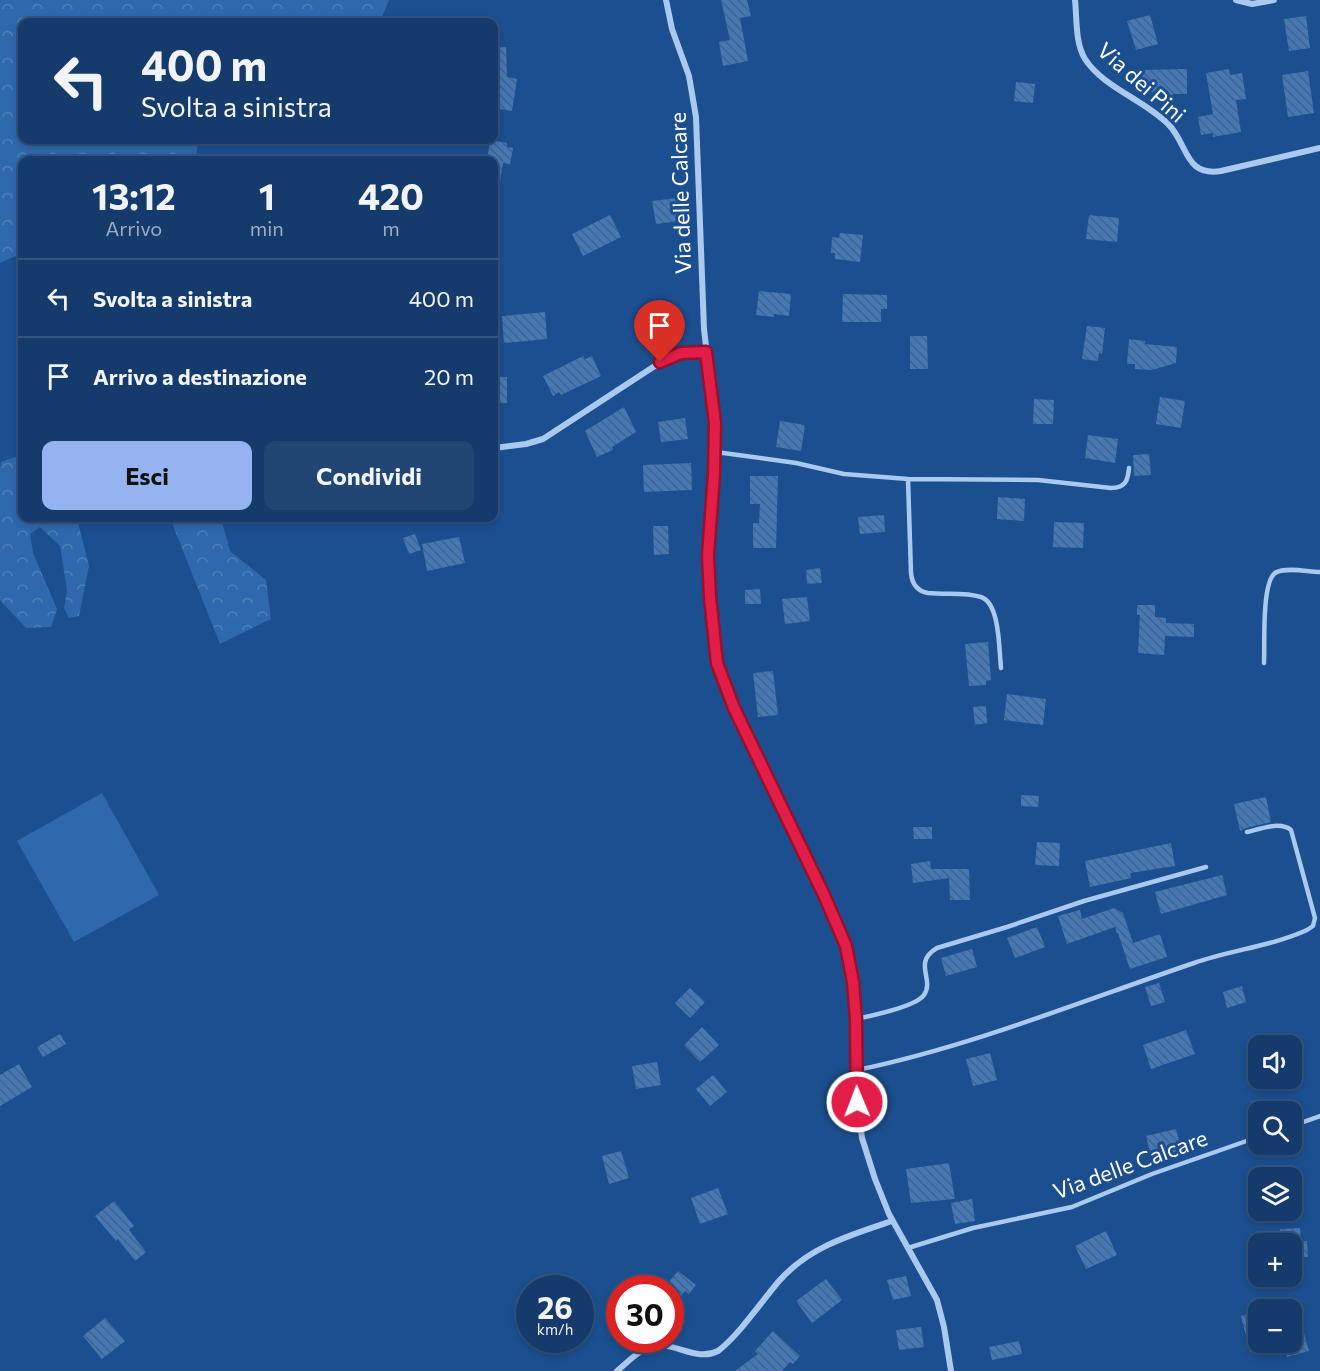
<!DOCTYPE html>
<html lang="it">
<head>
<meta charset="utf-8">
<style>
  :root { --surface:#143b6b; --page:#214673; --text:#f1f3f6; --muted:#9dadc1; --line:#33557e; --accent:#95b2f1 }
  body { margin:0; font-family:Commissioner,sans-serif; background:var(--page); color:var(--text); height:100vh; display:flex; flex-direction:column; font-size:22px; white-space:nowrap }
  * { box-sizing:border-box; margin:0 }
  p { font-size:20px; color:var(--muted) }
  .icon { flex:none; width:33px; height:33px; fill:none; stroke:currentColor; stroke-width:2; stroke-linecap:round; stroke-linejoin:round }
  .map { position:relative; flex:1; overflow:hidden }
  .side { position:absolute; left:18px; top:156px; width:480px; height:366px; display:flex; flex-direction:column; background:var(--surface); border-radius:12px; box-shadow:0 3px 9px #0003,0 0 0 2px var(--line) }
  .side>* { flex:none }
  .banner { position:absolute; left:18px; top:18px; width:480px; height:126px; border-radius:12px; box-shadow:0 3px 9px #0003,0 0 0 2px var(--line); background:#143b6b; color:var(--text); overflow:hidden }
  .controls { position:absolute; left:1248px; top:1035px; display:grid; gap:12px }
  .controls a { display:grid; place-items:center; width:54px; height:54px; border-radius:12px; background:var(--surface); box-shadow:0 3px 9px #0003,0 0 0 2px var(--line); font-size:30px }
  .speed { position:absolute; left:516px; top:1275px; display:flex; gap:12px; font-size:30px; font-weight:700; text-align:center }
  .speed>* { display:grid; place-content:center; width:78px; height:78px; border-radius:50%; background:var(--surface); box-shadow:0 3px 9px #0003,0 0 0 2px var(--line); line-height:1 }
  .speed small { font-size:15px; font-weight:400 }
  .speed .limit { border:9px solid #d22; background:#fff; color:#111 }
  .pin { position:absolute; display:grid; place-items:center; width:51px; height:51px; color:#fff; margin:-62px -26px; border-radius:50% 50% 50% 0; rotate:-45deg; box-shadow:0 0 6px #0007 }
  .pin .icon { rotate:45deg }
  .me { position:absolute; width:66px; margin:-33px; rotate:359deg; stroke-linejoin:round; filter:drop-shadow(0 0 4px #0008) }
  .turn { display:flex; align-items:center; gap:21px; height:126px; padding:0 24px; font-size:27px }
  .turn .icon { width:78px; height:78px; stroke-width:2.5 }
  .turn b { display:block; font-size:42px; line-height:51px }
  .eta { display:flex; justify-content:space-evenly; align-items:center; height:102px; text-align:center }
  .eta b { font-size:36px; font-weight:700; line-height:42px }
  .button { display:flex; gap:12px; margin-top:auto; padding:12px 24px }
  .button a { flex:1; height:69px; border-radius:12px; background:var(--accent); color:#111; font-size:24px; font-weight:700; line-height:69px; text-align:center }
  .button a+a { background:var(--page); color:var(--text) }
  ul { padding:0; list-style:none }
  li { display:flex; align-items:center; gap:18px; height:78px; padding:0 24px; border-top:2px solid var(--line) }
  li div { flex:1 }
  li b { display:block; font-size:22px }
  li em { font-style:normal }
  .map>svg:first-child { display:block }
</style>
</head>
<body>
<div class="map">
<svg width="1320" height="1371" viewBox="0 0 1320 1371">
  <defs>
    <pattern id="forest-crowns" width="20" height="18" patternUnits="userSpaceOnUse" patternTransform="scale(1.5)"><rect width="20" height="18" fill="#2e69ad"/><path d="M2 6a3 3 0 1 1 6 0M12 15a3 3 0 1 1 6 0" fill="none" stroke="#4d80b9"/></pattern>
    <pattern id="building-back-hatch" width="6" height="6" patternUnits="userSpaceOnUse" patternTransform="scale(1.5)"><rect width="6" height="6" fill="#4478b7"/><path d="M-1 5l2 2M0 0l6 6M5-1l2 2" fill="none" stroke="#486282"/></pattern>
  </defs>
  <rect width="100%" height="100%" fill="#1b4f8f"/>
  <path fill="url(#forest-crowns)" d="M 0,0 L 389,0 L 380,22 L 22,22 L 22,140 L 198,140 L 196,160 L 22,160 L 22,253 L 0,263 Z
    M 22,455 L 22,518 L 77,518 L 89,566 L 79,616 L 69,618 L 64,608 L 67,590 L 60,546 L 40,527 L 30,534 L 33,553 L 57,609 L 51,627 L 26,628 L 0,600 L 0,468 L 1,462 Z
    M 166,518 L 221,518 L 230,551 L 266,580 L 271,619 L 220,644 L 172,523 Z"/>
  <path fill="#2e69ad" d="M 102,793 L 159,895 L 74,942 L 17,841 Z"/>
  <path fill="url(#building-back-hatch)" d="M 721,0 L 747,0 L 751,16 L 740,18 L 748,61 L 723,66 L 719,42 L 730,40 Z
    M 1150,15 L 1158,44 L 1136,50 L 1127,21 Z
    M 1306,16 L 1310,48 L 1289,51 L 1284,19 Z
    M 506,47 L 507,77 L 517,79 L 512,111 L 494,108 L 494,75 L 496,76 L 496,48 Z
    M 1187,69 L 1187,94 L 1173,94 L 1173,101 L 1156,101 L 1156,92 L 1141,92 L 1141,70 Z
    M 1229,69 L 1230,75 L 1242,73 L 1246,99 L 1236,100 L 1241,132 L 1213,137 L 1213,133 L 1201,135 L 1198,117 L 1213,114 L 1206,73 Z
    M 1308,71 L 1314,113 L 1288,117 L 1282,75 Z
    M 1016,82 L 1035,84 L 1033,103 L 1014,101 Z
    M 490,140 L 507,143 L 507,147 L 513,148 L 510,164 L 503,163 L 499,188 L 494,187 L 494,160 L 487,160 Z
    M 685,197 L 688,220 L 656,224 L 652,201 Z
    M 610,215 L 621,237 L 583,256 L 572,234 Z
    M 1089,215 L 1119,218 L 1117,242 L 1086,239 Z
    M 840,233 L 863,235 L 860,262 L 835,259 L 835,253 L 831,253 L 832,237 L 839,238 Z
    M 759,291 L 791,294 L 789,316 L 774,314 L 774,317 L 756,315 Z
    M 843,294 L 887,295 L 887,309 L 881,309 L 881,322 L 842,322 Z
    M 545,312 L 547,339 L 504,343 L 502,316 Z
    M 1087,326 L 1105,328 L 1102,354 L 1099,353 L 1098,361 L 1082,359 Z
    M 910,336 L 927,336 L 928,369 L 910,369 Z
    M 1129,339 L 1145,341 L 1145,344 L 1177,347 L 1176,363 L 1152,370 L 1135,369 L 1135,364 L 1127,364 Z
    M 583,356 L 585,359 L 592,356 L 601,376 L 561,395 L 559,392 L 553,396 L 543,376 Z
    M 494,377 L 507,377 L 507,403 L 494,403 Z
    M 1160,397 L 1185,401 L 1181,428 L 1156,424 Z
    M 1034,399 L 1054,400 L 1053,424 L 1033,424 Z
    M 624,407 L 636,432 L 612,447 L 613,450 L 597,457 L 585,431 Z
    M 685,418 L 688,439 L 661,442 L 658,422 Z
    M 780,421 L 805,425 L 801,451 L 776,447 Z
    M 1088,435 L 1118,439 L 1115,463 L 1085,458 Z
    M 1149,454 L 1151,475 L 1134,476 L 1133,455 Z
    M 691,463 L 692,490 L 644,492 L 643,465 Z
    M 750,476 L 778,476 L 776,548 L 753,548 L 753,523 L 759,523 L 760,504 L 750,504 Z
    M 998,497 L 1025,499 L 1024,521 L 997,519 Z
    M 884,515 L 885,532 L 860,534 L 858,517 Z
    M 1054,522 L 1084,523 L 1083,548 L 1053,547 Z
    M 653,526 L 668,526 L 669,554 L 654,555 Z
    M 415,534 L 421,550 L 409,554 L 403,538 Z
    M 459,537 L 465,563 L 427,571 L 422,544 Z
    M 820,568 L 822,583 L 807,584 L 806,570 Z
    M 760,589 L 761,604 L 745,604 L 745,590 Z
    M 807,597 L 810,621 L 785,624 L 782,599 Z
    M 1137,605 L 1155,605 L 1155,617 L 1166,618 L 1166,623 L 1194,624 L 1194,637 L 1165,636 L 1164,655 L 1138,653 L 1140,615 L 1137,615 Z
    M 988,642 L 991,680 L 986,681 L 986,685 L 969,686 L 965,644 Z
    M 773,671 L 778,715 L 758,717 L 753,673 Z
    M 1007,694 L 1046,699 L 1043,725 L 1004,720 Z
    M 986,706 L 987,723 L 975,725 L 973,707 Z
    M 1021,795 L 1039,796 L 1038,807 L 1021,806 Z
    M 1266,797 L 1271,822 L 1246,828 L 1240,831 L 1234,804 Z
    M 913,827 L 932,827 L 932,839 L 914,839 Z
    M 1037,842 L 1060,843 L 1059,866 L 1035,865 Z
    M 1171,843 L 1175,866 L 1130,873 L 1131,878 L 1090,887 L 1085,861 Z
    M 930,861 L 931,869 L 969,869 L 970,900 L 950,900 L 949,878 L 913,883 L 911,864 Z
    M 1222,875 L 1227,895 L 1161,914 L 1155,892 Z
    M 1114,908 L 1123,913 L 1133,943 L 1160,934 L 1167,957 L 1130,969 L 1118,933 L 1117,933 L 1115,927 L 1067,944 L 1058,916 L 1080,910 L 1082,919 Z
    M 1037,927 L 1045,947 L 1015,958 L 1007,938 Z
    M 972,949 L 977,967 L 946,976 L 941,958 Z
    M 1159,983 L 1165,1002 L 1151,1006 L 1145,987 Z
    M 1242,986 L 1246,1002 L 1227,1008 L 1223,992 Z
    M 690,988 L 705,1002 L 690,1018 L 675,1003 Z
    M 702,1027 L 719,1045 L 700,1062 L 684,1045 Z
    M 1186,1030 L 1195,1054 L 1151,1069 L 1143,1045 Z
    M 60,1034 L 66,1044 L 43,1057 L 37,1047 Z
    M 990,1053 L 997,1080 L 973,1086 L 966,1059 Z
    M 657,1062 L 661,1085 L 636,1089 L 632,1066 Z
    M 19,1064 L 32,1087 L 0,1106 L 0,1075 Z
    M 713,1075 L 727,1092 L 710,1106 L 696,1089 Z
    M 1176,1129 L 1182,1153 L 1152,1160 L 1146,1136 Z
    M 621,1151 L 629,1178 L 609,1184 L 602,1156 Z
    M 949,1163 L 955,1199 L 911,1203 L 906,1169 Z
    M 718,1188 L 728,1214 L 700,1224 L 691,1198 Z
    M 972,1199 L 975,1221 L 955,1224 L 951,1203 Z
    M 114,1201 L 134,1226 L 129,1230 L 146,1252 L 135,1261 L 118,1239 L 116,1241 L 95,1216 Z
    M 1300,1228 L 1301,1241 L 1307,1241 L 1308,1257 L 1292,1258 L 1292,1244 L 1281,1244 L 1280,1229 Z
    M 1106,1231 L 1117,1255 L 1086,1269 L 1075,1246 Z
    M 678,1271 L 696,1285 L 689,1294 L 685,1291 L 677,1302 L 670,1297 L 670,1288 L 664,1288 Z
    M 906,1276 L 911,1296 L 893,1300 L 887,1280 Z
    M 826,1279 L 842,1300 L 812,1323 L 796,1301 Z
    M 1258,1312 L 1258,1350 L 1250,1352 L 1241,1316 Z
    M 105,1318 L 125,1341 L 102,1359 L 83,1336 Z
    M 921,1327 L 924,1347 L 899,1350 L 896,1330 Z
    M 1303,1330 L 1309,1351 L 1287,1357 L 1283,1342 L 1292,1342 L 1292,1333 Z
    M 773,1331 L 800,1356 L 793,1364 L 790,1362 L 782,1371 L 735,1371 L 758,1354 L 755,1351 Z
    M 1019,1341 L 1022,1354 L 992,1360 L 989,1347 Z"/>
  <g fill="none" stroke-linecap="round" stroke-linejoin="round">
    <path stroke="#a9c9ee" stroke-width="4.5" d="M 716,452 L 796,463 L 844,474 L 908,479 L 1038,480 L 1111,488 C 1125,488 1128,481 1129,468
      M 908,479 L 911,573 C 912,584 917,591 928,593 C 945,595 965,592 981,597 C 1000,603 999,650 1001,668
      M 1264,663 C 1265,647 1261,577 1277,572 C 1289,567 1308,572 1320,572
      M 856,1019 C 870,1016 916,1007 924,995 C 935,979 912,963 937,948 L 1007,927 L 1084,901 L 1206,867
      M 857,1070 C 972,1046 1082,1001 1194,963 C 1231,950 1272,946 1307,930 L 1313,926 L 1315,918 L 1291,830 C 1280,821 1260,829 1247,832
      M 1292,1126 L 1320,1116
      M 908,1248 L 973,1228 L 1072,1207 L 1152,1174 L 1258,1137"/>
    <path stroke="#a9c9ee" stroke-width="6" d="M 666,0 L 672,29 L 689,76 L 696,117 L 704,329 L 716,433 L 708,565 L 717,663 L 734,708 L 824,895 L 846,946 L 853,982 L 856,1019 L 857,1102 L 862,1138 L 875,1179 L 889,1214 L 937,1300 L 944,1327 L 951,1371
      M 1075,0 C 1077,18 1075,43 1085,59 C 1103,87 1144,100 1168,124 C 1188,143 1184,177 1221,171 L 1320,148
      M 1236,0 L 1252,4 L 1274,0
      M 494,448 L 526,444 L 543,439 L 667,358 L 682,353 L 706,352
      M 617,1371 C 627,1363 636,1352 648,1348 C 672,1338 695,1363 718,1351 C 739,1335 761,1302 779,1281 C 809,1247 850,1235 892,1221"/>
  </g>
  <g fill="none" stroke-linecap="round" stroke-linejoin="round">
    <defs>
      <path id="route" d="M 660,362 L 681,353 L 706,352 L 715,423 L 714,474 L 708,555 L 710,597 L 717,663 L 734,708 L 824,895 L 846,946 L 853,982 L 856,1019 L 857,1102"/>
    </defs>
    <use href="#route" stroke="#92132f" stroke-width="15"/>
    <use href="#route" stroke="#e11d48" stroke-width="10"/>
  </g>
  <g text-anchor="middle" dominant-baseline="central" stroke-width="6" stroke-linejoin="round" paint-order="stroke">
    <g font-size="22" fill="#fff" stroke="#1b4f8f">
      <text transform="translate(1142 82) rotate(41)">Via dei Pini</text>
      <text transform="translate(680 193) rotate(-92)">Via delle Calcare</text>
      <text transform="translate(1130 1164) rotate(-20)">Via delle Calcare</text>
    </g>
  </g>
</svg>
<div class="controls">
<a><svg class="icon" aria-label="sound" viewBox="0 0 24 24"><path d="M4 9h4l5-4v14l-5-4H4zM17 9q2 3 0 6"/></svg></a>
<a><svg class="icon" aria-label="search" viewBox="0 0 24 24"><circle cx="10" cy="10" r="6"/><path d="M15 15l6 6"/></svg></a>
<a><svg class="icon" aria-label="layers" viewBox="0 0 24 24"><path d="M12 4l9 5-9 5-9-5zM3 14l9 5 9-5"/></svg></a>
<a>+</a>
<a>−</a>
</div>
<div class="speed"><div>26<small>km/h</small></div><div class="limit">30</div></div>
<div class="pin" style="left:660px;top:362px;background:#d93025"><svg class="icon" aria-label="arrive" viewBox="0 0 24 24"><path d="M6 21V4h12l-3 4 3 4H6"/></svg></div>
<svg class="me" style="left:857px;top:1102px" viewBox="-20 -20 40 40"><circle r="17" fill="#e11d48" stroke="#fff" stroke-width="3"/><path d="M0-11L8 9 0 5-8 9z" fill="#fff"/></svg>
<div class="banner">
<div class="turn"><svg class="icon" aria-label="left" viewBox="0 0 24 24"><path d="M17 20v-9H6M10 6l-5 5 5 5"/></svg><div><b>400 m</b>Svolta a sinistra</div></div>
</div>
<section class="side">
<div class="eta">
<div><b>13:12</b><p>Arrivo</p></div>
<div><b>1</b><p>min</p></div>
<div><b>420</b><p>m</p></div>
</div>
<ul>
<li><svg class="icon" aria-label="left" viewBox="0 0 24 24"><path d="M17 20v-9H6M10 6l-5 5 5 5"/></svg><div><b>Svolta a sinistra</b></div><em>400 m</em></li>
<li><svg class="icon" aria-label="arrive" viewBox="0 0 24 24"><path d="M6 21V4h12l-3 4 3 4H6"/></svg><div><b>Arrivo a destinazione</b></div><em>20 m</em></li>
</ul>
<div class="button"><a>Esci</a><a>Condividi</a></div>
</section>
</div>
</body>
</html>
